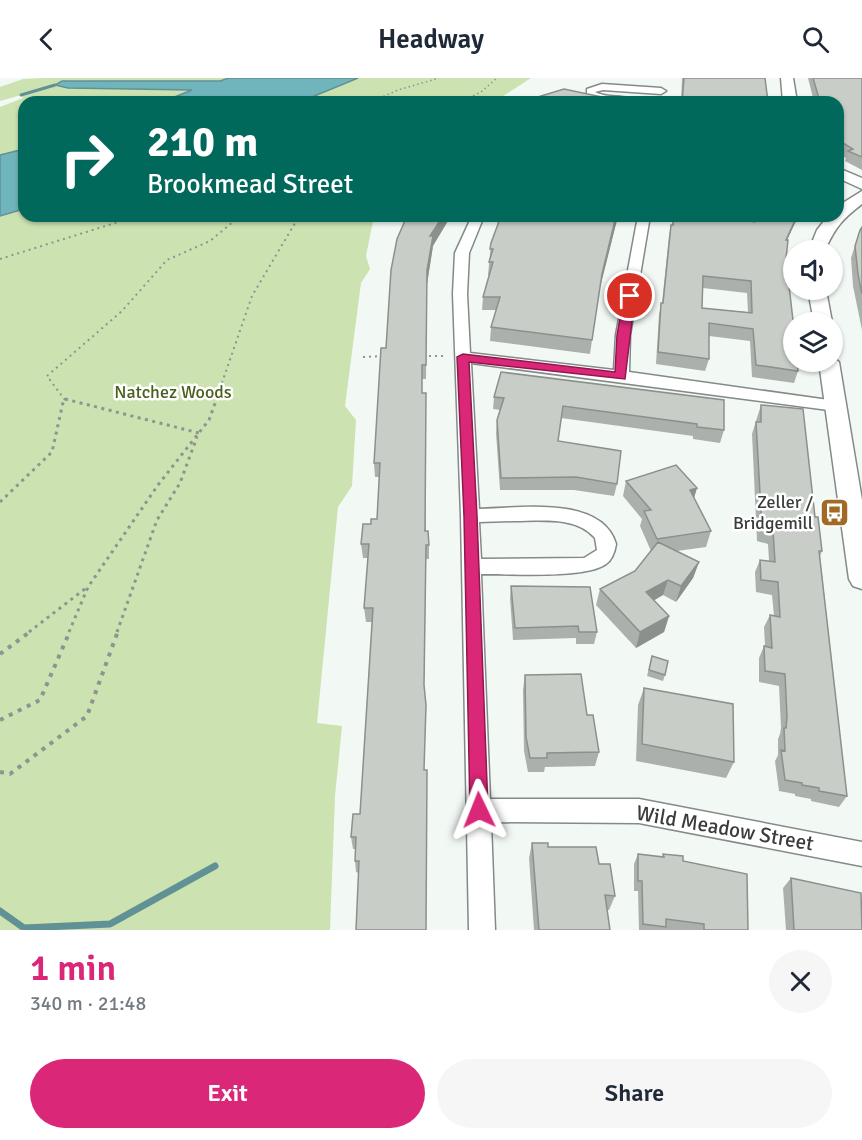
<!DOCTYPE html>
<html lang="en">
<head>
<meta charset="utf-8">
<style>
  :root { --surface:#fff; --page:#f6f6f7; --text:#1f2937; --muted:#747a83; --accent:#db2777 }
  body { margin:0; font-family:Signika,sans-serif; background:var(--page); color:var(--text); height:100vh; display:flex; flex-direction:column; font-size:22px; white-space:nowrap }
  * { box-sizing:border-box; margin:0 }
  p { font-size:20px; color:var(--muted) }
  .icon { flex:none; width:33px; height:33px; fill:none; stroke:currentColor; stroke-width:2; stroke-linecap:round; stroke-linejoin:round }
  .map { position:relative; height:852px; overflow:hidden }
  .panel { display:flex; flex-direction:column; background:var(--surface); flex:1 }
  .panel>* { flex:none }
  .banner { position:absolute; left:18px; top:18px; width:826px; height:126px; border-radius:18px; box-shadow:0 2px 4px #0004; background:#00695c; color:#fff; overflow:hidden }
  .fabs { position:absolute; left:783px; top:162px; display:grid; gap:12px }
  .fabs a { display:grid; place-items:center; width:60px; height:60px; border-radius:50%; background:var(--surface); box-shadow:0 2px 4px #0004; font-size:30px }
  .pin { position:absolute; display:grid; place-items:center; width:51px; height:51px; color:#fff; margin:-26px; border:3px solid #fff; border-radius:50%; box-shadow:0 2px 6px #0007 }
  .me { position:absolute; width:66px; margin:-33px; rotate:358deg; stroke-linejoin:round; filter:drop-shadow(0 0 4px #0008) }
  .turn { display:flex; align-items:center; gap:21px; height:126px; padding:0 30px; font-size:27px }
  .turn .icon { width:78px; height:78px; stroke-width:2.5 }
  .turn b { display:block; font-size:42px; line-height:51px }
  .round { display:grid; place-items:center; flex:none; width:63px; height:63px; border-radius:32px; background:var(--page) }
  .headline { display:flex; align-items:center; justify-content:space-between; height:102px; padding:0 30px }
  h1 { font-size:36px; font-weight:600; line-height:45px; color:var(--accent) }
  .button { display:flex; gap:12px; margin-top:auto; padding:12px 30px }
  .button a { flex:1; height:69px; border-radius:36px; background:var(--accent); color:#fff; font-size:24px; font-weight:600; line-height:69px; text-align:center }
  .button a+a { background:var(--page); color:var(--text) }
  header { display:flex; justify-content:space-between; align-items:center; height:78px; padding:0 30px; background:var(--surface); font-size:27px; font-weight:600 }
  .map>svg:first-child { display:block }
</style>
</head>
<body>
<header><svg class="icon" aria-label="back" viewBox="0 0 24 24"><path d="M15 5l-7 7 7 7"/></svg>Headway<svg class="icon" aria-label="search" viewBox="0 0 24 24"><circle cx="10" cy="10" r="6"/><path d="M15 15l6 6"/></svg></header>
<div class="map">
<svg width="862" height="852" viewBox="0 0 862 852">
  <rect width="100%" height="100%" fill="#f2f9f5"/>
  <path fill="#cde2b1" d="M 43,0 L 229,0 L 220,3 L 68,10 L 193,11 L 162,24 L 24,24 L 24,71 L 0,77 L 0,29 L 23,20 L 21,17 L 0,23 L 0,9 L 23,1 Z
    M 358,0 L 531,0 L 494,24 L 300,24 Z
    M 24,131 L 24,138 L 374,138 L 366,178 L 370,191 L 361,205 L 345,328 L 356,342 L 352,408 L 338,429 L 317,645 L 342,648 L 335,718 L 330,852 L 0,852 L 0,138 Z"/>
  <path fill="#71b5bc" stroke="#609195" stroke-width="1.5" d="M 229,0 L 358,0 L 300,24 L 162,24 L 192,12 L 68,10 L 55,7 L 62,3 L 220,3 Z
    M 24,71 L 24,131 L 0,138 L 0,77 Z"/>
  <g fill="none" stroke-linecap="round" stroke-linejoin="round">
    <path stroke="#609195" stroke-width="3" d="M 21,17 L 55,7"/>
    <path stroke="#609195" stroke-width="7" d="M 0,833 L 24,850 L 110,846 L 215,788"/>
    <defs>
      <path id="minor" d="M 602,6 L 661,10 L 666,13 L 661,16 L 603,12 L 595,14 C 608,21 627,16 638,24 L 601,24 L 587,19 L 587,11 Z
        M 472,138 L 484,138 L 469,175 L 467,216 L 470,275 L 614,292 L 616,257 L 638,138 L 650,138 L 630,257 L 629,294 L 836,323 L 844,328 L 836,333 L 471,285 L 479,431 C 518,430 602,417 616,466 C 615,473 612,482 606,486 C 586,501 509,496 481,496 L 490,721 L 639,721 L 862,764 L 862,788 L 639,745 L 491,744 L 495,852 L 469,852 L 461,438 L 453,216 L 455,175 ZM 514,443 C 540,443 576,438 595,460 L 597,472 L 584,480 L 481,481 L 479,444 Z"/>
      <path id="tertiary" d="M 781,0 L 793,0 L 797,24 L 783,24 Z
        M 838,90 L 862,100 L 862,111 L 838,100 Z
        M 862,113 L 862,126 C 842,141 835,150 825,172 L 809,172 L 817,152 L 828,138 L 838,138 L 838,128 Z
        M 808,212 L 826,212 L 832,244 L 814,244 Z
        M 832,279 L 839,284 L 862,422 L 862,511 L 853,508 L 849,501 L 819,284 L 832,284 Z"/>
    </defs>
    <use href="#minor" stroke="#838a87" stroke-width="3"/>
    <use href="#tertiary" stroke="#838a87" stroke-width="3"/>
    <path stroke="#8f9391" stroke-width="1.5" stroke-dasharray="1.5 3" stroke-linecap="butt" d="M 371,24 L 398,12 L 439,0
      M 461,24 L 481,14 L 497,0
      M 225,138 L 231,141
      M 126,141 L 136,138
      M 297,141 L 299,138"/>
    <path stroke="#8f9391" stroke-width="2" stroke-dasharray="2 4" stroke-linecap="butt" d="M 0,181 L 131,140
      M 423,278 L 443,278
      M 363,279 L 384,278
      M 65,321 L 68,322
      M 65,322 L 47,298 L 122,233 L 167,182 L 210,163 L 234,143 L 228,140
      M 216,322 L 252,218 L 298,140"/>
    <path stroke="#8f9391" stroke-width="3" stroke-dasharray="3 4.5" stroke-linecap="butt" d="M 65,321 L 199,355
      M 0,424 L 52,374 L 64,320
      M 29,554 L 86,510
      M 69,554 L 88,509 L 158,407 L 209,342 L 217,320
      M 117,554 L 157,442 L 180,405 L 197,359"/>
    <path stroke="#8f9391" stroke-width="4" stroke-dasharray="4 6" stroke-linecap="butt" d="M 0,576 L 31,553
      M 0,642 L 40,622 L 70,553
      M 0,694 L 10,696 L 87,638 L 118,553"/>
    <use href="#minor" fill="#fff" fill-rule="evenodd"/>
    <use href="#tertiary" fill="#fff" fill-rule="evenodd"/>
  </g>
  <path fill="#acb0ac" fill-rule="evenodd" d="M 682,0 L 765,0 L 768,24 L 681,24 Z
    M 808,0 L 862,0 L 862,92 L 845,83 L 846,80 L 838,75 L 838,24 L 814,24 Z
    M 541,18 L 602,19 L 639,24 L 541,24 Z
    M 618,138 L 600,208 L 590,276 L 490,263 L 491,249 L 496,232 L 482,232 L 483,219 L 489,197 L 488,197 L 491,165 Z
    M 673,138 L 734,138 L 735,140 L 755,144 L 759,138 L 801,138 L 795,145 L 787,162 L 786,181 L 798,293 L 794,305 L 752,299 L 750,263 L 709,258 L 709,281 L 705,293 L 656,286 L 659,236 L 662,225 L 669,158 L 671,147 L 672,147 ZM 703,210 L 747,215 L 748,234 L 702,230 Z
    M 862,149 L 862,252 L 853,208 L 851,180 L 860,152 Z
    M 433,168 L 427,206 L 426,301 L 422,301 L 422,315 L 426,453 L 429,467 L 429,481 L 426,481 L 424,610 L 426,640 L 359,795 L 356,794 L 355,783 L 356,771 L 353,771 L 351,759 L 360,736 L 372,544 L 366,544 L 364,530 L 368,480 L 363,480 L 361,466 L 371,446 L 377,441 L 379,399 L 375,399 L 374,385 L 386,270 Z
    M 501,294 L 724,352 L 720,365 L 693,361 L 693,358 L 561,340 L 558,363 L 617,406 L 614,418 L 574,412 L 500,412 L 496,355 L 497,342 L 500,332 L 493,331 L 494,319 Z
    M 761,327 L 815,439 L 822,473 L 820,478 L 847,718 L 839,729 L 811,723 L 811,721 L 795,718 L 795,716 L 779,713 L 775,683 L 778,677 L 778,661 L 780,656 L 781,650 L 779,608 L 759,604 L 759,580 L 764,568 L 765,568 L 764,549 L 770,537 L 774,538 L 772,517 L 756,514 L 755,494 L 760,482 L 769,483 L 768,466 L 757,463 L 752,356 Z
    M 626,403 L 697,410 L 694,420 L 711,453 L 706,469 L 677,473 L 699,484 L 693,500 L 676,524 L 663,517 L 654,522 L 669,538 L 664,554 L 636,570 L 596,527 L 600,511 L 635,493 L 651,473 L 640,448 L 642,441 L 623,418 Z
    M 511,508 L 597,554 L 594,566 L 576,566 L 576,560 L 513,562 L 510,520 Z
    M 652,578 L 665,597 L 663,603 L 647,598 Z
    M 525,597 L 587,637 L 599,674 L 595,688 L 545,689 L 544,694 L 528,694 L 524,673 L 523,612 Z
    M 644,610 L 734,684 L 726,700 L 636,683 L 638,627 Z
    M 532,765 L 548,769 L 599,786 L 615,818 L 609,832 L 607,832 L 610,852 L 534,852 L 529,780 Z
    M 638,776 L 662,779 L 663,776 L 683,783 L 748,852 L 639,852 L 638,813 L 634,813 L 634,786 Z
    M 791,800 L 862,823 L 862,852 L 786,852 L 783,810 Z"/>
  <path fill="#8c908c" d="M 443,138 L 451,138 L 433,168 L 427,206 L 426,301 L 427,192 L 430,158 Z
    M 616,138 L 618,138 L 600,210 L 602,196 Z
    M 797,138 L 801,138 L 795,145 L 782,173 L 786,162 Z
    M 697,410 L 692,426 L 690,412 Z
    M 699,484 L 693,500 L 676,524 L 681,508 Z
    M 668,502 L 663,517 L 641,530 L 646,514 Z
    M 669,538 L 664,554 L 636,570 L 640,554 Z"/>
  <path fill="#c8cdc8" stroke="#8c908c" stroke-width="1.5" fill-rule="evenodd" d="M 684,0 L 765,0 L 768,24 L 746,24 L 738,20 L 735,24 L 682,24 Z
    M 813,0 L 862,0 L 862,79 L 848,73 L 853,71 L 838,62 L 838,24 L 820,24 Z
    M 564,11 L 602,19 L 639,22 L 639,24 L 547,24 L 550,23 L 541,18 Z
    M 407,138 L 443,138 L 430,158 L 433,158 L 427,192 L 426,287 L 422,287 L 422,315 L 426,315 L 425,453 L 428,453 L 429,467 L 426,467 L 424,607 L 426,627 L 424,692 L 427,692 L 426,852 L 356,852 L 359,783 L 355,783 L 356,759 L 351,759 L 353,736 L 360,736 L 373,530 L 364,530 L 369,466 L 361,466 L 363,446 L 371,446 L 371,441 L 377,441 L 380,385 L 374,385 L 381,270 L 386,270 L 391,192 L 397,161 Z
    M 501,138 L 616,138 L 602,196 L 592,262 L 491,249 L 500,219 L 483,219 L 493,184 L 489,184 L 493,171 L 490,171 L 491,165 Z
    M 674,138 L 734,138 L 735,140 L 755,144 L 759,138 L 797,138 L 786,162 L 788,162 L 786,181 L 794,251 L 794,284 L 797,284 L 798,293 L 756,287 L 753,251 L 709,245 L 709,281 L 658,274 L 661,225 L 663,225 L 671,147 L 673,147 ZM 703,198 L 751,203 L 752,235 L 702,230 Z
    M 862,149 L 862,216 L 858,196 L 855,168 L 860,152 Z
    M 501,294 L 724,322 L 724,352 L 697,349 L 697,346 L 563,328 L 558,363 L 621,373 L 617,406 L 576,399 L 501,400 L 497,342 L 504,320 L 494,319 Z
    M 761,327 L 803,331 L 815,439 L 818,439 L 822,473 L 819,473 L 847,718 L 819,713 L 819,710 L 802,707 L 802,705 L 785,702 L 781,672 L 785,673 L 784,650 L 786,650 L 787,639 L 785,596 L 765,593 L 764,568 L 772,570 L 770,537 L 780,539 L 778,504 L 761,502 L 760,482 L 775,484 L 773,453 L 762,451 L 756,344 L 761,344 Z
    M 676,387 L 697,410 L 690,412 L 711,453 L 657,461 L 644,433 L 651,432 L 626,403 Z
    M 658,464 L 699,484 L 681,508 L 668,502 L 646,514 L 669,538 L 640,554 L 600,511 L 635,493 Z
    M 511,508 L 590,509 L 597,554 L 579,554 L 578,548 L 515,550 Z
    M 652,578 L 668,583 L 665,597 L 649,592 Z
    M 581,596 L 587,637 L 593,637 L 599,674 L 547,675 L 547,680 L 530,680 L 526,659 L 525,597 Z
    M 644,610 L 733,626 L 734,684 L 642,666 Z
    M 532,765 L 548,765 L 548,769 L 596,769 L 599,786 L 610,786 L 615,818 L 605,817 L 610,852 L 539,852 Z
    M 638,776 L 664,779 L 663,776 L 683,778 L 683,783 L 747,796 L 748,852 L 704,852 L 704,846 L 666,841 L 666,849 L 643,846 L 642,803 L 638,803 Z
    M 791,800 L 861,815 L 862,852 L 794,852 Z"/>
  <path fill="#db2777" stroke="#8e194d" stroke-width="1.5" d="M 630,214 L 635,218 L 625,301 L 469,284 L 477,438 L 488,732 L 485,739 L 479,741 L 472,739 L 470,732 L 464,438 L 457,279 L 463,276 L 615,294 L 617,257 L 624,218 Z"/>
  <defs>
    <symbol id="bus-square" viewBox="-11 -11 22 22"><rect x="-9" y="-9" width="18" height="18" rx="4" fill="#a16b25" stroke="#fff"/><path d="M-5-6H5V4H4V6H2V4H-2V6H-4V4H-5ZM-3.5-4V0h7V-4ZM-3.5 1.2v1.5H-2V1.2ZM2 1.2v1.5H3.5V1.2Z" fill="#fff"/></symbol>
  </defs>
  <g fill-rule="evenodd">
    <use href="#bus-square" x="818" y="418" width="33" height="33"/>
  </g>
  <g text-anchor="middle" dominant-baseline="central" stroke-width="5" stroke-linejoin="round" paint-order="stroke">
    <g font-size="18" fill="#48601b" stroke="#fff">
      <text x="173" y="314">Natchez Woods</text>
    </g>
    <g font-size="18" fill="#3a3c3b" stroke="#fff" text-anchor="end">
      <text x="813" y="424">Zeller /<tspan x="813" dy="21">Bridgemill</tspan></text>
    </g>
    <g font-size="21" fill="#3a3c3b" stroke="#fff">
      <text transform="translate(725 750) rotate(10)">Wild Meadow Street</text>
    </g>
  </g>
</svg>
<div class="fabs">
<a><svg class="icon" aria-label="sound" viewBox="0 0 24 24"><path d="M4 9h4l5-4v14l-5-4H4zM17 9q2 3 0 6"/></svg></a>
<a><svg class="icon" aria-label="layers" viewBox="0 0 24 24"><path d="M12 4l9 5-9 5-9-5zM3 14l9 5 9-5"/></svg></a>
</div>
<div class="pin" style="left:630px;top:218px;background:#d93025"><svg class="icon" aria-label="arrive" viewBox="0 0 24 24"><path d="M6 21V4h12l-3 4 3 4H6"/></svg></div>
<svg class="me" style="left:479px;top:732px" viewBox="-20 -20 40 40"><path d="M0-17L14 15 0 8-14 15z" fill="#db2777" stroke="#fff" stroke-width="4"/></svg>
<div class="banner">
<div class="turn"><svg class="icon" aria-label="right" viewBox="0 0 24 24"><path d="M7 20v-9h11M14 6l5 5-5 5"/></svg><div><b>210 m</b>Brookmead Street</div></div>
</div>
</div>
<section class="panel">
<div class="headline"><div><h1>1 min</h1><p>340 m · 21:48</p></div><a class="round"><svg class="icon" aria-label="close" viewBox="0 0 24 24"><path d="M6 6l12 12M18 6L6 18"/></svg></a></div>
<div class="button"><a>Exit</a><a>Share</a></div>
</section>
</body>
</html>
